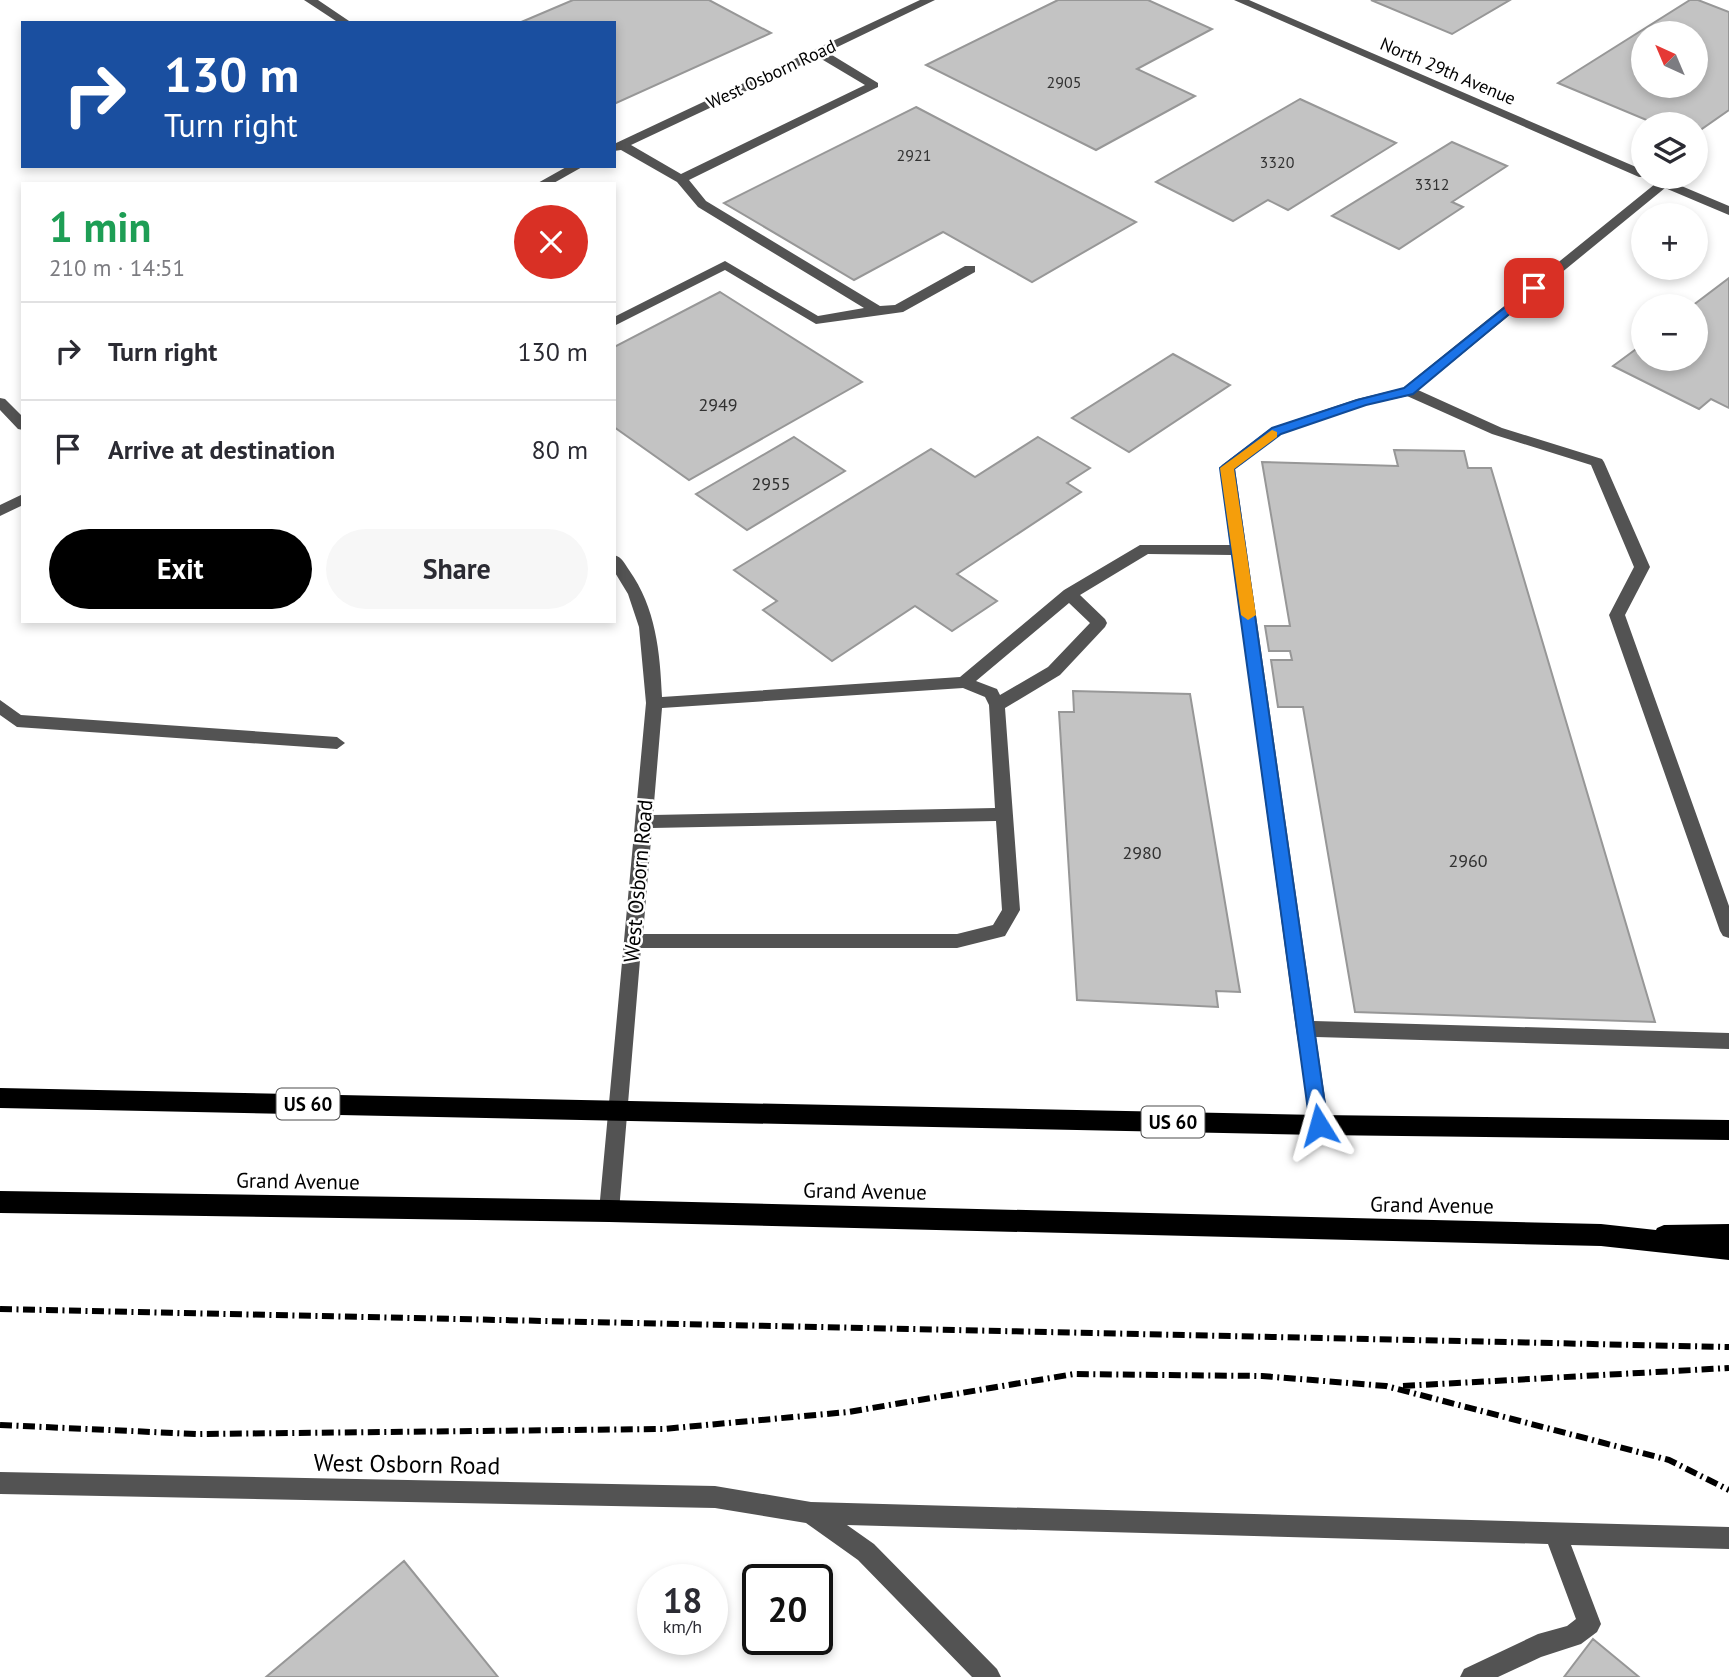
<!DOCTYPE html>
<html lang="en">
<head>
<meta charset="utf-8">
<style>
  :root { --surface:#fff; --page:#f7f7f7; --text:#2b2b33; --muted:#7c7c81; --line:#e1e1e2; --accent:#000 }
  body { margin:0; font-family:"PT Sans",sans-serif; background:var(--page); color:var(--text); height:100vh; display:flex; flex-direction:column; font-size:26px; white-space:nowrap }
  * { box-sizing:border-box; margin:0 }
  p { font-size:23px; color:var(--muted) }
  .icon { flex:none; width:38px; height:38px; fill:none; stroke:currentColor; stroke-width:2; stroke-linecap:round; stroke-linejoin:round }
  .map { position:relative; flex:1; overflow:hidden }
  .sheet { position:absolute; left:21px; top:182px; width:595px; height:441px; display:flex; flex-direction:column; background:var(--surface); border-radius:0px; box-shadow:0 4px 10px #0003 }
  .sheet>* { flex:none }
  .hud { position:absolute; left:21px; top:21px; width:595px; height:147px; border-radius:0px; box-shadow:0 4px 10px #0003; background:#1a4fa0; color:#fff; overflow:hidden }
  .needle { width:46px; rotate:316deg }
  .tools { position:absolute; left:1631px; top:21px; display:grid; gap:14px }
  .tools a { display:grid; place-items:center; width:77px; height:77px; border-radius:50%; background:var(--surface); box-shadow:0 4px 10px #0003; font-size:35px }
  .speed { position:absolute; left:637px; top:1564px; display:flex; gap:14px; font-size:35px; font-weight:700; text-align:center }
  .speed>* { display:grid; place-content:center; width:91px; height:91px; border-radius:50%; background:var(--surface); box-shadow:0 4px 10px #0003; line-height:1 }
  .speed small { font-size:18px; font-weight:400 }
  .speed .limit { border:4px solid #111; border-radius:10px; background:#fff; color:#111 }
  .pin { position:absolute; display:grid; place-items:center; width:60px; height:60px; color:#fff; margin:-30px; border-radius:14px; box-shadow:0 4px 10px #0006 }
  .me { position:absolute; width:77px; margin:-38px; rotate:352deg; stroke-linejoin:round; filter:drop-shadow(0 0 5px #0008) }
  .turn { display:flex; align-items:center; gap:24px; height:147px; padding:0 28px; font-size:32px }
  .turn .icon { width:91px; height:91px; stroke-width:2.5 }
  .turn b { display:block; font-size:49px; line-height:60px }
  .round { display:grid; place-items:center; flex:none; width:74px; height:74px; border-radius:37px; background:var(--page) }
  .head { display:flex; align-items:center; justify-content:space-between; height:119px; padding:0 28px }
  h1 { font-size:42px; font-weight:700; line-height:52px; color:#1e9e55 }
  .cta { display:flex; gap:14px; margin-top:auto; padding:14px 28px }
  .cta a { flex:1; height:80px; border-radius:42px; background:var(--accent); color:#fff; font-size:28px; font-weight:700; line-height:80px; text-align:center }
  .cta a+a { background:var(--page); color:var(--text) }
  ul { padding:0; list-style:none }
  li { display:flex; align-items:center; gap:21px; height:98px; padding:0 28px; border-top:2px solid var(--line) }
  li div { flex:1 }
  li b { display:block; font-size:26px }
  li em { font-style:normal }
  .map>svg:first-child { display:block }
</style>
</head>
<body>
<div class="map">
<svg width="1729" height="1677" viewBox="0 0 1729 1677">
  <rect width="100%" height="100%" fill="#fff"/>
  <path fill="#c3c3c3" stroke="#979797" stroke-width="2" fill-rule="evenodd" d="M 573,0 L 709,0 L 771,33 L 614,104 L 614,23 L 519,23 Z
    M 1058,0 L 1148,0 L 1212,29 L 1137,69 L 1195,96 L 1096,150 L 926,65 Z
    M 1371,0 L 1510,0 L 1452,34 Z
    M 1690,0 L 1698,0 L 1729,12 L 1729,110 L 1696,133 L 1696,124 L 1656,124 L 1558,83 ZM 1643,33 L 1696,33 L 1696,86 L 1643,86 Z
    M 1300,99 L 1396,143 L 1288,210 L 1268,200 L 1233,221 L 1156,182 Z
    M 916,107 L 1136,222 L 1032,282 L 943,232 L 854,280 L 724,203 Z
    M 1452,142 L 1507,166 L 1452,202 L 1463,207 L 1399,249 L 1332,216 Z
    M 1729,278 L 1729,408 L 1711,399 L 1699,409 L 1613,366 L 1643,344 L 1643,359 L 1696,359 L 1696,306 L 1692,306 Z
    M 720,292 L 862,382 L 689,480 L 614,427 L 614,347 Z
    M 1173,354 L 1230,385 L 1129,452 L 1072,418 Z
    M 794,437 L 845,471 L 747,530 L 696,494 Z
    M 1038,437 L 1090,468 L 1067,483 L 1081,492 L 957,574 L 997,601 L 952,631 L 915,606 L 832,661 L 763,610 L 777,601 L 734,570 L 931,449 L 975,477 Z
    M 1394,450 L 1464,451 L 1468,468 L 1491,468 L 1655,1022 L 1355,1012 L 1303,707 L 1278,707 L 1271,660 L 1292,660 L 1290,651 L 1269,651 L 1265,626 L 1290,626 L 1262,462 L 1398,466 Z
    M 1073,691 L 1190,694 L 1240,992 L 1216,991 L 1218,1007 L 1077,1000 L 1059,712 L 1074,712 Z
    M 404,1561 L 498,1677 L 266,1677 Z
    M 1593,1639 L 1639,1677 L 1564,1677 Z"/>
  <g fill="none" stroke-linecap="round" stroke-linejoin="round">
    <path fill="#535353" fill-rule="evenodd" d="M 304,0 L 318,0 L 352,23 L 339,23 Z
      M 920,0 L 935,0 L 827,52 L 878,83 L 878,87 L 689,180 L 706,201 L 880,306 L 895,305 L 965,266 L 975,266 L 975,272 L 903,312 L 816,324 L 725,270 L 614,326 L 614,317 L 725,261 L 818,316 L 864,308 L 698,207 L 677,182 L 621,150 L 614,151 L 614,144 ZM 818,57 L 865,85 L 681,174 L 631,145 Z
      M 1234,0 L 1249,0 L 1643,170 L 1643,177 L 1660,177 L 1729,206 L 1729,215 L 1665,188 L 1418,390 L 1502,428 L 1602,459 L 1604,462 L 1650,567 L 1625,615 L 1729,906 L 1729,938 L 1723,936 L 1720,931 L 1609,615 L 1634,567 L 1591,465 L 1492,434 L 1407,396 L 1366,405 L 1281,434 L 1235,469 L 1314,1021 L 1729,1033 L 1729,1049 L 1316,1037 L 1329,1125 L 1326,1131 L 1319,1133 L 1312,1131 L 1296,1029 L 1232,555 L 1148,554 L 1080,595 L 1105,619 L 1107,623 L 1105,627 L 1060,675 L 1005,708 L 1020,910 L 1005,936 L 957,948 L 641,948 L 619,1211 L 616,1217 L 609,1220 L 602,1217 L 599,1211 L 646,703 L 639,627 L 628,594 L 614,571 L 614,555 C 622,557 625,564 629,570 C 656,608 660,652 662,697 L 960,677 L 1064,590 L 1140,545 L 1230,545 L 1220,468 L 1222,465 L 1271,428 L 1357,399 L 1403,388 L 1655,184 L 1648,181 L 1647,177 L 1639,177 ZM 1069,603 L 1090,623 L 1048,667 L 1000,695 L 997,689 L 976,681 ZM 963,688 L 985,697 L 989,705 L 995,808 L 653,815 L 662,708 ZM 996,821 L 1002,910 L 993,925 L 957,934 L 643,934 L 652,828 Z
      M 568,166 L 584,166 L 552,184 L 536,184 Z
      M 0,398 L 5,399 L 23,417 L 23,430 L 18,429 L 0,410 Z
      M 23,494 L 23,505 L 0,516 L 0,505 Z
      M 0,700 L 21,715 L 337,737 L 345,743 L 337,749 L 17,727 L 0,715 Z
      M 0,1472 L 715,1486 L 811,1502 L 1729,1527 L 1729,1549 L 1571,1545 L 1601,1624 L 1597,1632 L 1581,1644 L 1541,1657 L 1498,1677 L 1460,1677 L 1464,1669 L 1538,1634 L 1567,1626 L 1576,1619 L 1548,1544 L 847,1525 L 874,1544 L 997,1669 L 1001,1677 L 972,1677 L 858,1560 L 806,1523 L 715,1508 L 0,1494 Z"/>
    <path fill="#000" fill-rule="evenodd" d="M 1729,1224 L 1729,1242 L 1664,1243 L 1657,1240 L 1654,1234 L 1657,1228 L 1664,1225 Z"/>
    <path fill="#000" fill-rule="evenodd" d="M 0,1088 L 1319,1115 L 1729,1120 L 1729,1140 L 1319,1135 L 0,1108 Z
      M 0,1191 L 609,1200 L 1601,1224 L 1729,1238 L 1729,1260 L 1601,1246 L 609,1222 L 0,1213 Z"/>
    <path stroke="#000" stroke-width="6" stroke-dasharray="12 4.5 2 4.5" stroke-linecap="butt" d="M 0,1309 L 1729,1347
      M 1403,1386 L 1729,1368
      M 0,1425 L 196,1434 L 663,1429 L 848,1412 L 1074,1374 L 1262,1376 L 1386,1386 L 1669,1460 L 1729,1490"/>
  </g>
  <path fill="#1a73e8" stroke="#114b97" stroke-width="2" d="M 1534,284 L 1540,288 L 1538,290 L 1413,394 L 1366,405 L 1281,434 L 1234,469 L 1328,1125 L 1325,1130 L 1319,1132 L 1312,1130 L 1310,1125 L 1220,468 L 1272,428 L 1357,400 L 1404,388 Z"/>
  <path fill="#f59e0b" d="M 1272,430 L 1277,432 L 1277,437 L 1234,469 L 1256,615 L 1248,620 L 1241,615 L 1220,468 Z"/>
  <g text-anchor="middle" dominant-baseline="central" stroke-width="5" stroke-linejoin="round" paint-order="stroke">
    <g font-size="16" fill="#313131">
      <text x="1064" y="82">2905</text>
      <text x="914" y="155">2921</text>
      <text x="1277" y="162">3320</text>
      <text x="1432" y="184">3312</text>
    </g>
    <g font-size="18" fill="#000" stroke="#fff">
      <text transform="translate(1448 71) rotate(23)">North 29th Avenue</text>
      <text transform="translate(771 74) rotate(-25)">West Osborn Road</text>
    </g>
    <g font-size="18" fill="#313131">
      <text x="718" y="404">2949</text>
      <text x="771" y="483">2955</text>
      <text x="1142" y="852">2980</text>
      <text x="1468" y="860">2960</text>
    </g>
    <g fill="#fff" stroke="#4c4c4c" stroke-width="2">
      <rect x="276.5" y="1088.5" width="63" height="31" rx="5"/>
      <rect x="1141.5" y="1106.5" width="63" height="31" rx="5"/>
    </g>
    <g font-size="19" font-weight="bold" fill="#000">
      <text x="308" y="1104">US 60</text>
      <text x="1173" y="1122">US 60</text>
    </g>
    <g font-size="21" fill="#000" stroke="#fff">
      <text transform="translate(638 881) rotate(-85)">West Osborn Road</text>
      <text transform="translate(298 1181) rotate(1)">Grand Avenue</text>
      <text transform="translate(865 1191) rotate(1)">Grand Avenue</text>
      <text transform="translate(1432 1205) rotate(1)">Grand Avenue</text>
    </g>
    <g font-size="24" fill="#000" stroke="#fff">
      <text transform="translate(407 1464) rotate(1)">West Osborn Road</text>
    </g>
  </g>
</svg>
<div class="tools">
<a><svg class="needle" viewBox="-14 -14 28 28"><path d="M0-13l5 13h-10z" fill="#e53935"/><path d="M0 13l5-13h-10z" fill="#7c7c81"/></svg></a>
<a><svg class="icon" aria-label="layers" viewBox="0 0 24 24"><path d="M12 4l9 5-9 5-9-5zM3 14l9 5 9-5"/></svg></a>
<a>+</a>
<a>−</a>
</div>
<div class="speed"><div>18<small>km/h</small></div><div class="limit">20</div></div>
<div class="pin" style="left:1534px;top:288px;background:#d93025"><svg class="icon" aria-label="arrive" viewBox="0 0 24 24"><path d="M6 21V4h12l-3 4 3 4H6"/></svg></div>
<svg class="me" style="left:1319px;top:1125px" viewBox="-20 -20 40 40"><path d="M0-17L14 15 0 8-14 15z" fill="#1a73e8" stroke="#fff" stroke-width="4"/></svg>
<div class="hud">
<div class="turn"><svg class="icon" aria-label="right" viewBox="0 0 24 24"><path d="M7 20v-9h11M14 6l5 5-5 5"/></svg><div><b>130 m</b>Turn right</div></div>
</div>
<section class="sheet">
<div class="head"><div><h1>1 min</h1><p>210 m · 14:51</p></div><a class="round" style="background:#d93025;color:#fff"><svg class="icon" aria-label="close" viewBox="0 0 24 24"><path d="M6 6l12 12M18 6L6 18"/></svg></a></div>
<ul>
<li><svg class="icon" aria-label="right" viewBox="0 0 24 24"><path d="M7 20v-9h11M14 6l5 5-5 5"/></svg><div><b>Turn right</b></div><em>130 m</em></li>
<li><svg class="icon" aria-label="arrive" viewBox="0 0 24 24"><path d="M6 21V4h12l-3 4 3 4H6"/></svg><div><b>Arrive at destination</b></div><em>80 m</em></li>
</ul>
<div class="cta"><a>Exit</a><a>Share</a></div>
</section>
</div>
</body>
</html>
